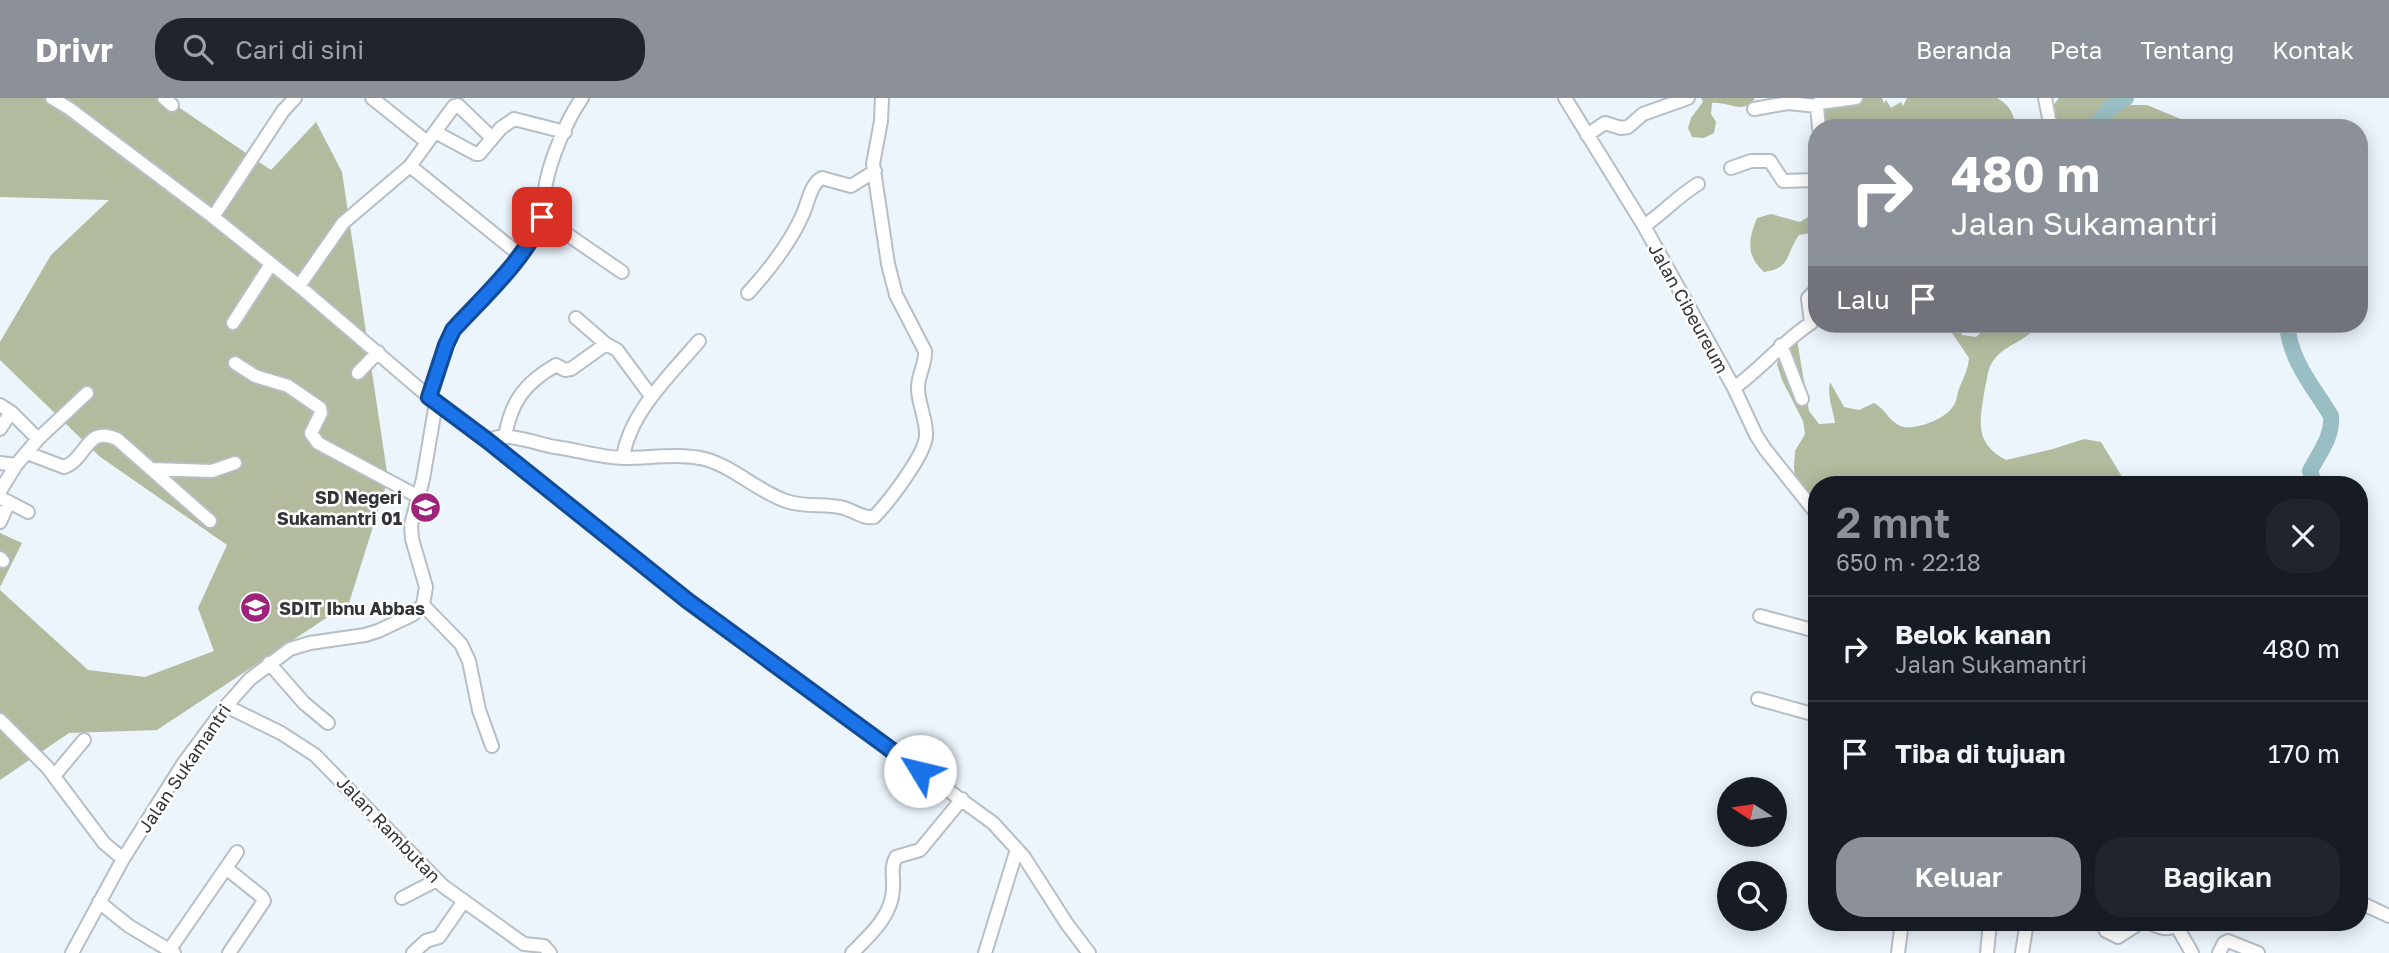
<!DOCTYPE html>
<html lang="id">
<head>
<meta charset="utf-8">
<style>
  :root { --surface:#171b24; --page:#20242c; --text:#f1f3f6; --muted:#9ea1a6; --line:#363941; --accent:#8c9099 }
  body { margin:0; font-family:"Golos Text",sans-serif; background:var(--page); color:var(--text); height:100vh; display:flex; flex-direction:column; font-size:26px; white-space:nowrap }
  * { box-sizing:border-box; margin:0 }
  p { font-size:23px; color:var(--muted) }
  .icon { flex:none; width:38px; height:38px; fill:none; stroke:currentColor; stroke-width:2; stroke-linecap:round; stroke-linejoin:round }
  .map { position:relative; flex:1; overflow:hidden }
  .sheet { position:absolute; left:1808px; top:378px; width:560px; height:455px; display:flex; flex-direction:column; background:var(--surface); border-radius:28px; box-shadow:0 4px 18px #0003 }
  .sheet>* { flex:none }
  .banner { position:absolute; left:1808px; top:21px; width:560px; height:214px; border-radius:28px; box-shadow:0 4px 18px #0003; background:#8c9099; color:#fff; overflow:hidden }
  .needle { width:46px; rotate:282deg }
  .fabs { position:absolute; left:1717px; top:679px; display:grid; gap:14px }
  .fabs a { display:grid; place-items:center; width:70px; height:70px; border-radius:50%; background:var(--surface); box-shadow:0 4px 18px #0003; font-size:35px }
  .pin { position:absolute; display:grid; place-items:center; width:60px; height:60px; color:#fff; margin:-30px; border-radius:14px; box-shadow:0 4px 10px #0006 }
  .me { position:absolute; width:77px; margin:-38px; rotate:306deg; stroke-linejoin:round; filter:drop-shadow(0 0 5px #0008) }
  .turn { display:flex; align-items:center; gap:24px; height:147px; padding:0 28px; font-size:32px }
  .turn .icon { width:91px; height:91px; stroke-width:2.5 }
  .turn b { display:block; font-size:49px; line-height:60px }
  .then { display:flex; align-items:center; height:66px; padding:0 28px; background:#0003; gap:14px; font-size:26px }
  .round { display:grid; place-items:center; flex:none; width:74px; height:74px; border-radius:28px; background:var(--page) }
  .headline { display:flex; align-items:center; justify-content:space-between; height:119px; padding:0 28px }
  h1 { font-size:42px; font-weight:600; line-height:52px; color:var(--accent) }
  .primary-button { display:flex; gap:14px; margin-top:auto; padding:14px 28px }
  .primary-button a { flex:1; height:80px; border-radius:28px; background:var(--accent); color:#fff; font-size:28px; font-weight:600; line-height:80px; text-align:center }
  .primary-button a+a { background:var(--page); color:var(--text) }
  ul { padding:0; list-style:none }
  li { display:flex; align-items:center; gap:21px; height:105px; padding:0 28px; border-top:2px solid var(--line) }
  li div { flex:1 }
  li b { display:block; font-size:26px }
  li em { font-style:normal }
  header { display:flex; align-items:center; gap:42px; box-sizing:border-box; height:98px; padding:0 35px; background:var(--accent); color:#fff }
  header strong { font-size:33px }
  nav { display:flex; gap:38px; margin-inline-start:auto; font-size:24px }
  .search { width:490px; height:63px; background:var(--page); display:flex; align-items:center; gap:18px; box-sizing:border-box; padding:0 24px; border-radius:28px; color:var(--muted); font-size:26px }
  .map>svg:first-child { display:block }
</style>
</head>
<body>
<header>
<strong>Drivr</strong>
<div class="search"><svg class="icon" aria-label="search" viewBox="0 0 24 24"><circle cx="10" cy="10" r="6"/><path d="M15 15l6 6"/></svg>Cari di sini</div>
<nav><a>Beranda</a><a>Peta</a><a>Tentang</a><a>Kontak</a></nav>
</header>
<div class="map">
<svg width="2389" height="855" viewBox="0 0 2389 855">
  <rect width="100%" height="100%" fill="#ecf4fc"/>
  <path fill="#b2bb9e" d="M 0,0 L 165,0 L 271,72 L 316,24 L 342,74 L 388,381 L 349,505 L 157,632 L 69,635 L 0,682 L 0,492 L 88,572 L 145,579 L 214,553 L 198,510 L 227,447 L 99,358 L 0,262 L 0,244 L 51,157 L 109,102 L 0,99 Z
    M 1701,0 L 1755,0 C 1744,18 1728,3 1712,5 L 1711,16 L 1716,24 L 1714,35 L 1704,40 L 1692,39 L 1688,30 L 1691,20 L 1703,4 Z
    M 1841,0 L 1882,0 L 1884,5 L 1886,2 L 1891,10 L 1901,4 L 1903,8 L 1907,0 L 1997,0 C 2010,7 2014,16 2016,30 L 1821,30 L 1826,9 L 1835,11 Z
    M 2059,0 L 2109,0 L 2131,7 L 2147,7 L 2202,30 L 2047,30 L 2042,22 Z
    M 1816,108 L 1816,134 L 1799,137 C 1786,155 1791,171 1764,174 C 1746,158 1748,142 1757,120 L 1771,116 L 1800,124 L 1813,116 Z
    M 1946,226 L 1958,226 L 1962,237 L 1976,239 L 1990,226 L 2039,226 C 2028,242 2009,245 1996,259 C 1987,269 1988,278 1985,290 C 1980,321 1973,345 2006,362 L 2053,351 L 2084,341 L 2101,344 L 2127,387 L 1816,387 L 1816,453 L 1814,449 L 1813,421 L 1809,408 L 1795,383 L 1794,369 L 1795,353 L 1805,336 L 1803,323 L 1782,282 L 1777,266 L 1783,251 L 1797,242 L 1809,313 L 1819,326 L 1835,325 C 1833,310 1827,300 1830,284 L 1844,309 L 1859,312 L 1874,305 C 1886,311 1890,326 1904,329 C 1919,331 1946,321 1954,307 C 1957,303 1957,296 1959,291 C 1963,280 1968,273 1969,260 Z
    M 0,435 L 22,445 L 0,489 Z"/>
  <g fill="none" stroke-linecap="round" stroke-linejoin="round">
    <path stroke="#99bfc4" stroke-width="16" d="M 2096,30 C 2103,14 2111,8 2126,0
      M 2287,226 C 2290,263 2313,288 2331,318 C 2333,339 2319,355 2310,373 L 2315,387"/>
    <defs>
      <path id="minor" d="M 52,0 L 70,11 L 213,119 L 299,188 L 436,305 L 488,343 L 688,503 L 993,725 L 1024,759 L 1067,826 L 1089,855
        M 164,0 L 172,7
        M 372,0 L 427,44
        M 1565,0 L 1644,128 L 1734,290 L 1756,337 L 1765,351 L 1816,415
        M 2045,0 L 2051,30
        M 1817,8 L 1819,30
        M 1754,11 L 1788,5 L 1817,8 L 1819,5 L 1856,0
        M 435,34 L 476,56 L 479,56 L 501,30 L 514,21 L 565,34
        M 1587,37 L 1605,25 L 1621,30 L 1628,29 L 1643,16 L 1688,0
        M 410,68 L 520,157
        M 1731,70 L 1751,63 L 1770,63 L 1783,83 L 1816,82
        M 213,119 L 283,13 L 295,0
        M 542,119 L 622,174
        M 1644,128 C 1663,115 1678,98 1698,86
        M 299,188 L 343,125 L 410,68 L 454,8 L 458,7 L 492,40
        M 748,195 C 769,172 789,147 802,118 C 808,106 810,86 822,80 L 851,88 L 875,73
        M 233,225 L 271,166
        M 606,246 L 617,252 L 651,298
        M 1781,247 L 1802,301
        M 235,265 L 255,278 L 288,288 L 320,310 L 321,315 L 311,335 L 318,345 L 417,398
        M 358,275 L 378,254
        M 1734,290 C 1762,270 1782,244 1811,225 L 1808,200 L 1816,192
        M 429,299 L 446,247 L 453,232 C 477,206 526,159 539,128 C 545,114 544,99 546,85 C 551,60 567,21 582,0
        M 0,307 L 11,314 L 0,331
        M 11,314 L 38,341
        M 505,339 C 511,303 525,285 556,267 L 565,272 L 571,271 L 606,246 L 576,220
        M 488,343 C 504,332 537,346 555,349 C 578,352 602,360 624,360 C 652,360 677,355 705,361 C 734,369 757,393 786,403 C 805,410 825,405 844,410 C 854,413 864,421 874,419 C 888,405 925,357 926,338 C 927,322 918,306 918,290 C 918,276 926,266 925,253 L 896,197 L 888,166 L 873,66 L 881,23 L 882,0
        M 27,355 L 64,369 C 87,361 86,327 117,341 L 210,423
        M 623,360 C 629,315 671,276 699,243
        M 0,365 L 16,367 L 38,341 L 87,295
        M 151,371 L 212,373 L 235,365
        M 0,393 L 16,367
        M 0,400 L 9,404 L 0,424
        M 9,404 L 28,414
        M 0,460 L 3,463
        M 423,507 L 461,546 L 469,563 L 479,612 L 492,648
        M 1760,518 L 1816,533
        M 269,565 L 304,605 L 328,625
        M 1758,601 L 1816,617
        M 226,608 L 281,635 L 315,657 L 443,788 L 524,846 L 544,848 L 550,855
        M 0,622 L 47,669 L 104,745 L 123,761
        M 54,678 L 84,642
        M 226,770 L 262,799 L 264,803 L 229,855
        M 402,800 L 437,782
        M 99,804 L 129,828 L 174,855
        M 2359,804 L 2389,818
        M 2102,824 L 2106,833 L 2118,839 L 2141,824
        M 2147,824 C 2159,829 2168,835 2179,824
        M 2176,827 L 2192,855
        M 170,851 L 237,754
        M 72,855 L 123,761 L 183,666 L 226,608 L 250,581 L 290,551 L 310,545 L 365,537 L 378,533 L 412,517 L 423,507 L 426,489 L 412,441 L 411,427 L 423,381 L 436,305
        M 413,855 L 426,843 L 439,839 L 464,803
        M 852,855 C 870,837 892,818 893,791 C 894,779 890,770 896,759 L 920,752 L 962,701
        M 985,855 L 1017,751
        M 1898,855 L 1902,824
        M 1987,855 L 1990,824
        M 2022,855 L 2027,824
        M 2219,855 L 2224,845 L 2228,843 L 2258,855"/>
    </defs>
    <use href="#minor" stroke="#b6bec6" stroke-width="16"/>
    <use href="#minor" stroke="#fff" stroke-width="12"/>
  </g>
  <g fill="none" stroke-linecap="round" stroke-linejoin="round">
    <defs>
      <path id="route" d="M 542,119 C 528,159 481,201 453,232 L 446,247 L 429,299 L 488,343 L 688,503 L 920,673"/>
    </defs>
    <use href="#route" stroke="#114b97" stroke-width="18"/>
    <use href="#route" stroke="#1a73e8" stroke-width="12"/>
  </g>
  <defs>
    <symbol id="school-disc" viewBox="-11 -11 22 22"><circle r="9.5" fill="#9d237b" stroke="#fff"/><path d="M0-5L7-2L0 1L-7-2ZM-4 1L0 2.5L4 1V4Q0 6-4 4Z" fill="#fff"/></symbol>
  </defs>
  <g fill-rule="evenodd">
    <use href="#school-disc" x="408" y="392" width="35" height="35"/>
    <use href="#school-disc" x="238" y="492" width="35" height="35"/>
  </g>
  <g text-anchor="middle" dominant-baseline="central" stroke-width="5" stroke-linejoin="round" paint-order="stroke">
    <g font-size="18" fill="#323538" stroke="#fff">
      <text transform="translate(1689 210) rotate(61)">Jalan Cibeureum</text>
      <text transform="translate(184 670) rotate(-56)">Jalan Sukamantri</text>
      <text transform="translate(389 731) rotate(46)">Jalan Rambutan</text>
    </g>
    <g font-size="18" font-weight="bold" fill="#323538" stroke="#fff" text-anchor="end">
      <text x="402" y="399">SD Negeri<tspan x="402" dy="21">Sukamantri 01</tspan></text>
      <text x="279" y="510" text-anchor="start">SDIT Ibnu Abbas</text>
    </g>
  </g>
</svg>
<div class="fabs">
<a><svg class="needle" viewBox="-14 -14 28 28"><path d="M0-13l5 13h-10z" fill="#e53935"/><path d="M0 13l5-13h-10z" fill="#9ea1a6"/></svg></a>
<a><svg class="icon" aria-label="search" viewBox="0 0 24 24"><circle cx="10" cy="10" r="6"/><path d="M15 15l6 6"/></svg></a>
</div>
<div class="pin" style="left:542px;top:119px;background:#d93025"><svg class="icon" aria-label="arrive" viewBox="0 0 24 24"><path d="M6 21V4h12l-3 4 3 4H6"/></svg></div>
<svg class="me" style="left:920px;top:673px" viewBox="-20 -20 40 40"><circle r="19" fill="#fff"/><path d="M0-13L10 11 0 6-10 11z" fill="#1a73e8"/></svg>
<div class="banner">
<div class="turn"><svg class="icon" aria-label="right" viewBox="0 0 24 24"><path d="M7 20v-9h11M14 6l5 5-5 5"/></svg><div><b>480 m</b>Jalan Sukamantri</div></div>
<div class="then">Lalu<svg class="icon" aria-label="arrive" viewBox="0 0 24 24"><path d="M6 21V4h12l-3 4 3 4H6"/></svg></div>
</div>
<section class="sheet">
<div class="headline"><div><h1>2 mnt</h1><p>650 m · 22:18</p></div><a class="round"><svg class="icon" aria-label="close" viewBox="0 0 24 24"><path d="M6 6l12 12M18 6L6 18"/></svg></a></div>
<ul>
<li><svg class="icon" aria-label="right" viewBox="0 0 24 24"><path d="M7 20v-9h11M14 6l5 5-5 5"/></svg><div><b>Belok kanan</b><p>Jalan Sukamantri</p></div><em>480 m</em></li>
<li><svg class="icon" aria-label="arrive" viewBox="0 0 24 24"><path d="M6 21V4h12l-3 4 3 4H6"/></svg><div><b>Tiba di tujuan</b></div><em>170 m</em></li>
</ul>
<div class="primary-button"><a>Keluar</a><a>Bagikan</a></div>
</section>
</div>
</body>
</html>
